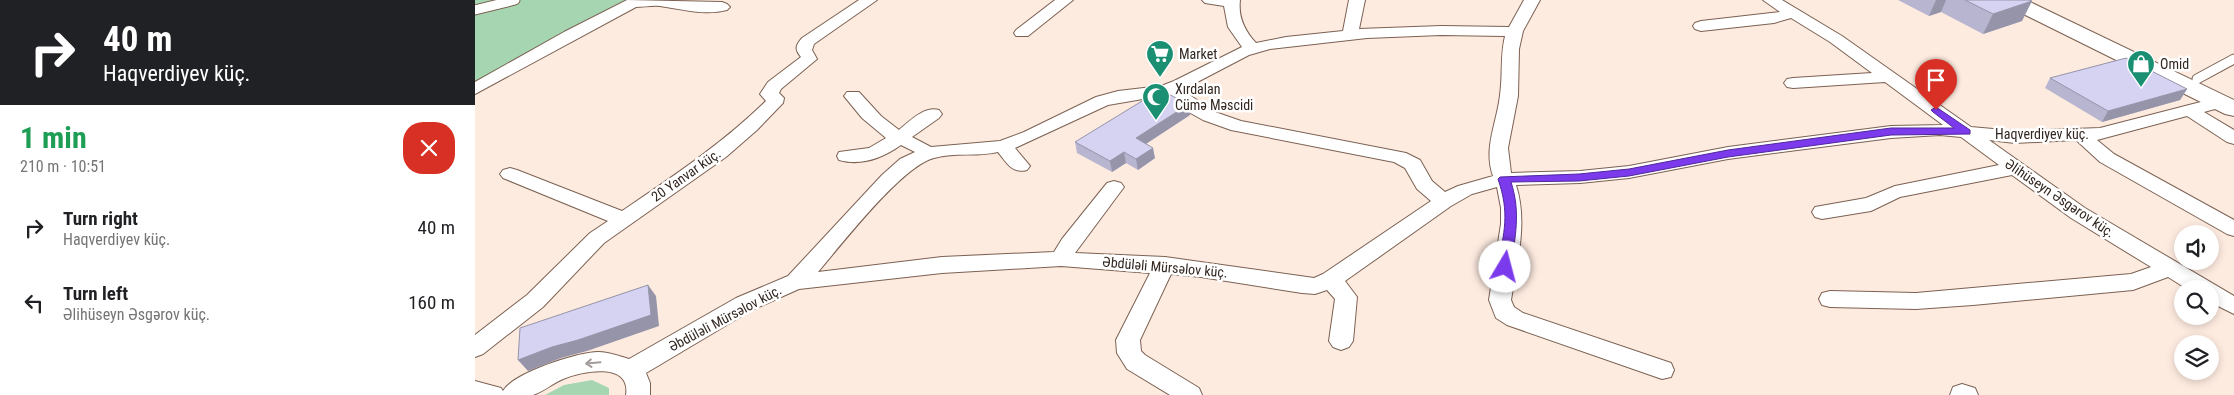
<!DOCTYPE html>
<html lang="en">
<head>
<meta charset="utf-8">
<style>
  :root { --surface:#fff; --page:#f6f6f6; --text:#202124; --muted:#757577 }
  body { margin:0; font-family:"Roboto Condensed",sans-serif; background:var(--page); color:var(--text); height:100vh; display:flex; flex-direction:column; font-size:19px; white-space:nowrap }
  * { box-sizing:border-box; margin:0 }
  p { font-size:16px; color:var(--muted) }
  .icon { flex:none; width:28px; height:28px; fill:none; stroke:currentColor; stroke-width:2; stroke-linecap:round; stroke-linejoin:round }
  .map { position:relative; flex:1; overflow:hidden }
  .drawer { display:flex; flex-direction:column; background:var(--surface); width:475px }
  .drawer>* { flex:none }
  .banner { background:#202124; color:#fff; overflow:hidden }
  .buttons { position:absolute; left:1699px; top:225px; display:grid; gap:10px }
  .buttons a { display:grid; place-items:center; width:45px; height:45px; border-radius:50%; background:var(--surface); box-shadow:0 2px 8px #0003; font-size:25px }
  .pin { position:absolute; display:grid; place-items:center; width:42px; height:42px; color:#fff; margin:-51px -21px; border-radius:50% 50% 50% 0; rotate:-45deg; box-shadow:0 0 5px #0007 }
  .pin .icon { rotate:45deg }
  .me { position:absolute; width:55px; margin:-28px; rotate:8deg; stroke-linejoin:round; filter:drop-shadow(0 0 4px #0008) }
  .turn { display:flex; align-items:center; gap:18px; height:105px; padding:0 20px; font-size:22px }
  .turn .icon { width:65px; height:65px; stroke-width:2.5 }
  .turn b { display:block; font-size:35px; line-height:42px }
  .round { display:grid; place-items:center; flex:none; width:52px; height:52px; border-radius:20px; background:var(--page) }
  .head { display:flex; align-items:center; justify-content:space-between; height:85px; padding:0 20px }
  h1 { font-size:30px; font-weight:700; line-height:38px; color:#1e9e55 }
  ul { padding:0; list-style:none }
  li { display:flex; align-items:center; gap:15px; height:75px; padding:0 20px }
  li div { flex:1 }
  li b { display:block; font-size:19px }
  li em { font-style:normal }
  main { display:flex; flex:1; min-height:0 }
  .map>svg:first-child { display:block }
</style>
</head>
<body>
<main>
<section class="drawer">
<div class="banner">
<div class="turn"><svg class="icon" aria-label="right" viewBox="0 0 24 24"><path d="M7 20v-9h11M14 6l5 5-5 5"/></svg><div><b>40 m</b>Haqverdiyev küç.</div></div>
</div>
<div class="head"><div><h1>1 min</h1><p>210 m · 10:51</p></div><a class="round" style="background:#d93025;color:#fff"><svg class="icon" aria-label="close" viewBox="0 0 24 24"><path d="M6 6l12 12M18 6L6 18"/></svg></a></div>
<ul>
<li><svg class="icon" aria-label="right" viewBox="0 0 24 24"><path d="M7 20v-9h11M14 6l5 5-5 5"/></svg><div><b>Turn right</b><p>Haqverdiyev küç.</p></div><em>40 m</em></li>
<li><svg class="icon" aria-label="left" viewBox="0 0 24 24"><path d="M17 20v-9H6M10 6l-5 5 5 5"/></svg><div><b>Turn left</b><p>Əlihüseyn Əsgərov küç.</p></div><em>160 m</em></li>
</ul>
</section>
<div class="map">
<svg width="1759" height="395" viewBox="0 0 1759 395">
  <rect width="100%" height="100%" fill="#feebe0"/>
  <path fill="#a5d6b1" d="M 0,0 L 159,0 L 119,19 L 0,83 Z
    M 117,380 L 134,388 L 134,395 L 70,395 L 89,385 Z"/>
  <g fill="none" stroke-linecap="round" stroke-linejoin="round">
    <defs>
      <path id="service" d="M 0,10 L 40,0
        M 1722,79 L 1759,59"/>
      <path id="minor" d="M 152,0 L 247,2 L 252,4 L 255,7 L 252,10 C 230,16 207,9 185,6 C 177,5 169,7 161,7 L 0,94 L 0,82 L 89,32 Z
        M 384,0 L 402,0 L 339,44 L 337,50 L 342,59 L 306,89 L 304,93 L 309,98 L 308,103 L 282,130 L 251,157 L 129,243 L 68,307 L 8,354 L 0,357 L 0,335 L 52,295 L 115,233 L 133,221 L 28,178 L 25,174 L 28,170 L 35,168 L 42,170 L 147,211 C 197,177 247,144 291,101 L 285,94 L 293,82 L 326,57 C 319,49 321,45 327,38 Z
        M 580,0 L 598,0 L 553,36 L 541,36 L 539,33 L 541,30 Z
        M 727,0 L 765,0 C 763,17 769,30 781,43 L 811,37 L 868,31 L 874,0 L 890,0 L 884,29 L 966,26 L 1034,27 L 1049,0 L 1065,0 L 1048,31 L 1044,49 L 1043,96 L 1033,148 L 1036,173 L 1105,171 L 1154,166 L 1253,147 L 1416,126 L 1468,125 L 1410,82 L 1318,88 L 1312,87 L 1309,83 L 1312,79 L 1318,78 L 1397,73 L 1355,42 L 1316,18 L 1299,23 L 1226,31 L 1220,29 L 1218,26 L 1220,23 L 1226,21 L 1305,12 L 1288,0 L 1307,0 L 1367,36 L 1496,127 L 1540,131 L 1625,128 L 1745,97 L 1751,98 L 1754,102 L 1751,106 L 1729,112 L 1759,130 L 1759,144 L 1752,142 L 1712,116 L 1622,140 L 1639,154 L 1759,220 L 1759,236 L 1752,234 L 1625,162 L 1601,140 L 1540,143 L 1514,140 L 1610,208 L 1759,296 L 1759,314 L 1735,302 L 1735,289 L 1712,289 L 1693,277 L 1658,290 L 1498,305 L 1441,309 L 1355,307 L 1347,305 L 1344,299 L 1347,293 L 1355,291 L 1441,293 L 1656,274 L 1676,267 L 1596,218 L 1537,175 L 1425,197 L 1396,211 L 1347,219 L 1340,217 L 1337,212 L 1340,207 L 1391,198 L 1420,186 L 1524,165 L 1486,137 L 1465,135 L 1416,138 L 1253,159 L 1154,178 L 1105,183 L 1041,185 C 1053,222 1042,262 1036,300 L 1039,307 L 1048,313 L 1196,363 L 1199,370 L 1196,377 L 1187,379 L 1032,325 L 1021,318 L 1014,300 L 1026,224 L 1026,208 L 1022,187 L 997,194 L 976,206 L 870,281 L 882,297 L 878,341 L 874,347 L 866,350 L 858,347 L 854,341 L 860,299 L 852,290 L 840,294 L 827,293 L 726,277 L 696,274 L 665,340 L 666,351 L 670,355 L 724,388 L 727,395 L 695,395 L 652,369 L 642,353 L 641,340 L 675,273 L 586,266 L 467,273 L 324,289 L 277,310 L 171,373 L 175,383 L 175,395 L 151,395 C 156,361 107,371 88,379 C 78,383 68,392 58,395 C 48,395 12,395 0,395 L 0,381 L 26,388 L 28,391 C 38,373 103,352 123,352 C 134,352 144,356 154,359 L 261,298 L 313,276 L 407,175 L 425,159 L 440,152 L 426,145 C 408,158 386,166 364,160 L 362,156 L 364,152 L 394,148 L 411,138 L 387,118 L 369,96 L 372,92 L 384,92 L 406,116 L 424,130 C 435,121 449,106 464,110 L 467,114 L 464,118 L 437,137 L 456,147 L 525,141 L 549,132 L 621,97 L 643,91 L 686,86 L 699,81 L 767,47 L 753,27 L 749,6 L 730,3 ZM 966,35 L 1030,36 C 1025,56 1028,75 1025,95 C 1022,123 1008,148 1018,176 L 983,186 L 970,192 L 957,181 L 945,160 L 931,153 L 766,121 L 740,112 L 707,90 L 774,55 L 795,49 L 892,38 ZM 691,95 L 710,110 L 728,120 L 756,130 L 919,162 L 930,168 L 942,189 L 956,201 L 848,274 L 839,278 L 690,257 L 600,253 L 649,187 L 646,183 L 639,181 L 632,183 L 587,239 L 579,252 L 467,257 L 343,272 C 367,244 427,166 459,158 C 480,152 502,157 523,152 C 532,163 537,174 552,170 L 555,166 L 540,148 L 633,105 Z
        M 1487,384 L 1500,388 L 1503,395 L 1475,395 L 1478,387 Z"/>
      <path id="secondary" d="M 1525,0 L 1551,0 L 1759,100 L 1759,116 L 1750,114 L 1528,4 Z"/>
    </defs>
    <use href="#service" stroke="#7b6152" stroke-width="11"/>
    <use href="#minor" stroke="#7b6152" stroke-width="2"/>
    <use href="#secondary" stroke="#7b6152" stroke-width="2"/>
    <use href="#service" stroke="#fff" stroke-width="9"/>
    <use href="#minor" fill="#fff" fill-rule="evenodd"/>
    <use href="#secondary" fill="#fff" fill-rule="evenodd"/>
  </g>
  <path fill="#b7b5cf" d="M 1423,0 L 1554,0 L 1547,21 L 1508,34 L 1466,12 L 1454,16 Z
    M 1575,78 L 1712,89 L 1705,100 L 1627,122 L 1570,88 Z
    M 715,115 L 671,144 L 680,158 L 663,170 L 651,163 L 637,172 L 602,153 L 600,142 Z"/>
  <path fill="#9594a9" d="M 1461,0 L 1471,0 L 1466,12 L 1454,16 Z
    M 1557,1 L 1547,21 L 1508,34 L 1518,14 Z
    M 1712,89 L 1705,100 L 1627,122 L 1633,111 Z
    M 714,104 L 715,115 L 663,149 L 661,138 Z
    M 678,148 L 680,158 L 663,170 L 661,159 Z
    M 649,152 L 651,163 L 637,172 L 635,161 Z
    M 173,285 L 181,296 L 184,326 L 112,351 L 86,358 L 53,371 L 43,360 Z"/>
  <path fill="#d5d3f1" stroke="#9594a9" d="M 1490,0 L 1554,0 L 1557,1 L 1518,14 Z
    M 1651,58 L 1712,89 L 1633,111 L 1575,78 Z
    M 685,90 L 714,104 L 661,138 L 678,148 L 661,159 L 649,152 L 635,161 L 600,142 Z
    M 173,285 L 176,315 L 103,340 L 77,347 L 43,360 L 45,328 Z"/>
  <defs><path id="oneway-shaft" d="M-6 0H5M1.5-3L5.5 0L1.5 3" fill="none" stroke-width="1.6" stroke-linecap="round" stroke-linejoin="round" transform="scale(1.25)"/></defs>
  <use stroke="#a39d9b" href="#oneway-shaft" transform="translate(118 363) rotate(175)"/>
  <path fill="#7c3aed" stroke="#51269a" d="M 1461,107 L 1495,130 L 1495,134 L 1416,135 L 1253,157 L 1154,176 L 1104,181 L 1036,182 C 1046,213 1040,236 1036,267 L 1030,271 L 1023,267 C 1029,231 1035,214 1023,179 L 1025,177 L 1104,174 L 1154,169 L 1253,150 L 1416,128 L 1479,128 L 1458,112 L 1456,110 Z"/>
  <defs>
    <symbol id="supermarket-pin" viewBox="-11 -11 22 30"><path d="M0 17L-7.5 6A9.5 9.5 0 1 1 7.5 6Z" fill="#1a8f72" stroke="#fff"/><path d="M-6-5.5h2.5l.6 2H6L4.5 2H-2.5L-4.4-4H-6ZM-1.5 3.2a1.3 1.3 0 1 0 .1 0ZM3 3.2a1.3 1.3 0 1 0 .1 0Z" fill="#fff"/></symbol>
    <symbol id="shop-pin" viewBox="-11 -11 22 30"><path d="M0 17L-7.5 6A9.5 9.5 0 1 1 7.5 6Z" fill="#1a8f72" stroke="#fff"/><path d="M-5-2.5h2.3a2.7 3.5 0 0 1 5.4 0H5L5.5 6h-11ZM-1.5-2.5h3a1.5 2.3 0 0 0-3 0Z" fill="#fff"/></symbol>
    <symbol id="mosque-pin" viewBox="-11 -11 22 30"><path d="M0 17L-7.5 6A9.5 9.5 0 1 1 7.5 6Z" fill="#1a8f72" stroke="#fff"/><path d="M3.5-4.9A6 6 0 1 0 3.5 4.9A5 5 0 1 1 3.5-4.9Z" fill="#fff"/></symbol>
  </defs>
  <g fill-rule="evenodd">
    <use href="#supermarket-pin" x="669" y="38" width="32" height="43"/>
    <use href="#shop-pin" x="1650" y="48" width="32" height="43"/>
    <use href="#mosque-pin" x="665" y="81" width="32" height="43"/>
  </g>
  <g text-anchor="middle" dominant-baseline="central" stroke-width="5" stroke-linejoin="round" paint-order="stroke">
    <g font-size="14" fill="#322620" stroke="#fff" text-anchor="start">
      <text x="704" y="54">Market</text>
      <text x="1685" y="64">Omid</text>
      <text x="700" y="89">Xırdalan<tspan x="700" dy="16">Cümə Məscidi</tspan></text>
    </g>
    <g font-size="14" fill="#322620" stroke="#fff">
      <text x="1567" y="134">Haqverdiyev küç.</text>
      <text transform="translate(211 175) rotate(-35)">20 Yanvar küç.</text>
      <text transform="translate(1585 198) rotate(34)">Əlihüseyn Əsgərov küç.</text>
      <text transform="translate(690 267) rotate(5)">Əbdüləli Mürsəlov küç.</text>
      <text transform="translate(250 318) rotate(-28)">Əbdüləli Mürsəlov küç.</text>
    </g>
  </g>
</svg>
<div class="buttons">
<a><svg class="icon" aria-label="sound" viewBox="0 0 24 24"><path d="M4 9h4l5-4v14l-5-4H4zM17 9q2 3 0 6"/></svg></a>
<a><svg class="icon" aria-label="search" viewBox="0 0 24 24"><circle cx="10" cy="10" r="6"/><path d="M15 15l6 6"/></svg></a>
<a><svg class="icon" aria-label="layers" viewBox="0 0 24 24"><path d="M12 4l9 5-9 5-9-5zM3 14l9 5 9-5"/></svg></a>
</div>
<div class="pin" style="left:1461px;top:110px;background:#d93025"><svg class="icon" aria-label="arrive" viewBox="0 0 24 24"><path d="M6 21V4h12l-3 4 3 4H6"/></svg></div>
<svg class="me" style="left:1030px;top:267px" viewBox="-20 -20 40 40"><circle r="19" fill="#fff"/><path d="M0-13L10 11 0 6-10 11z" fill="#7c3aed"/></svg>
</div>
</main>
</body>
</html>
